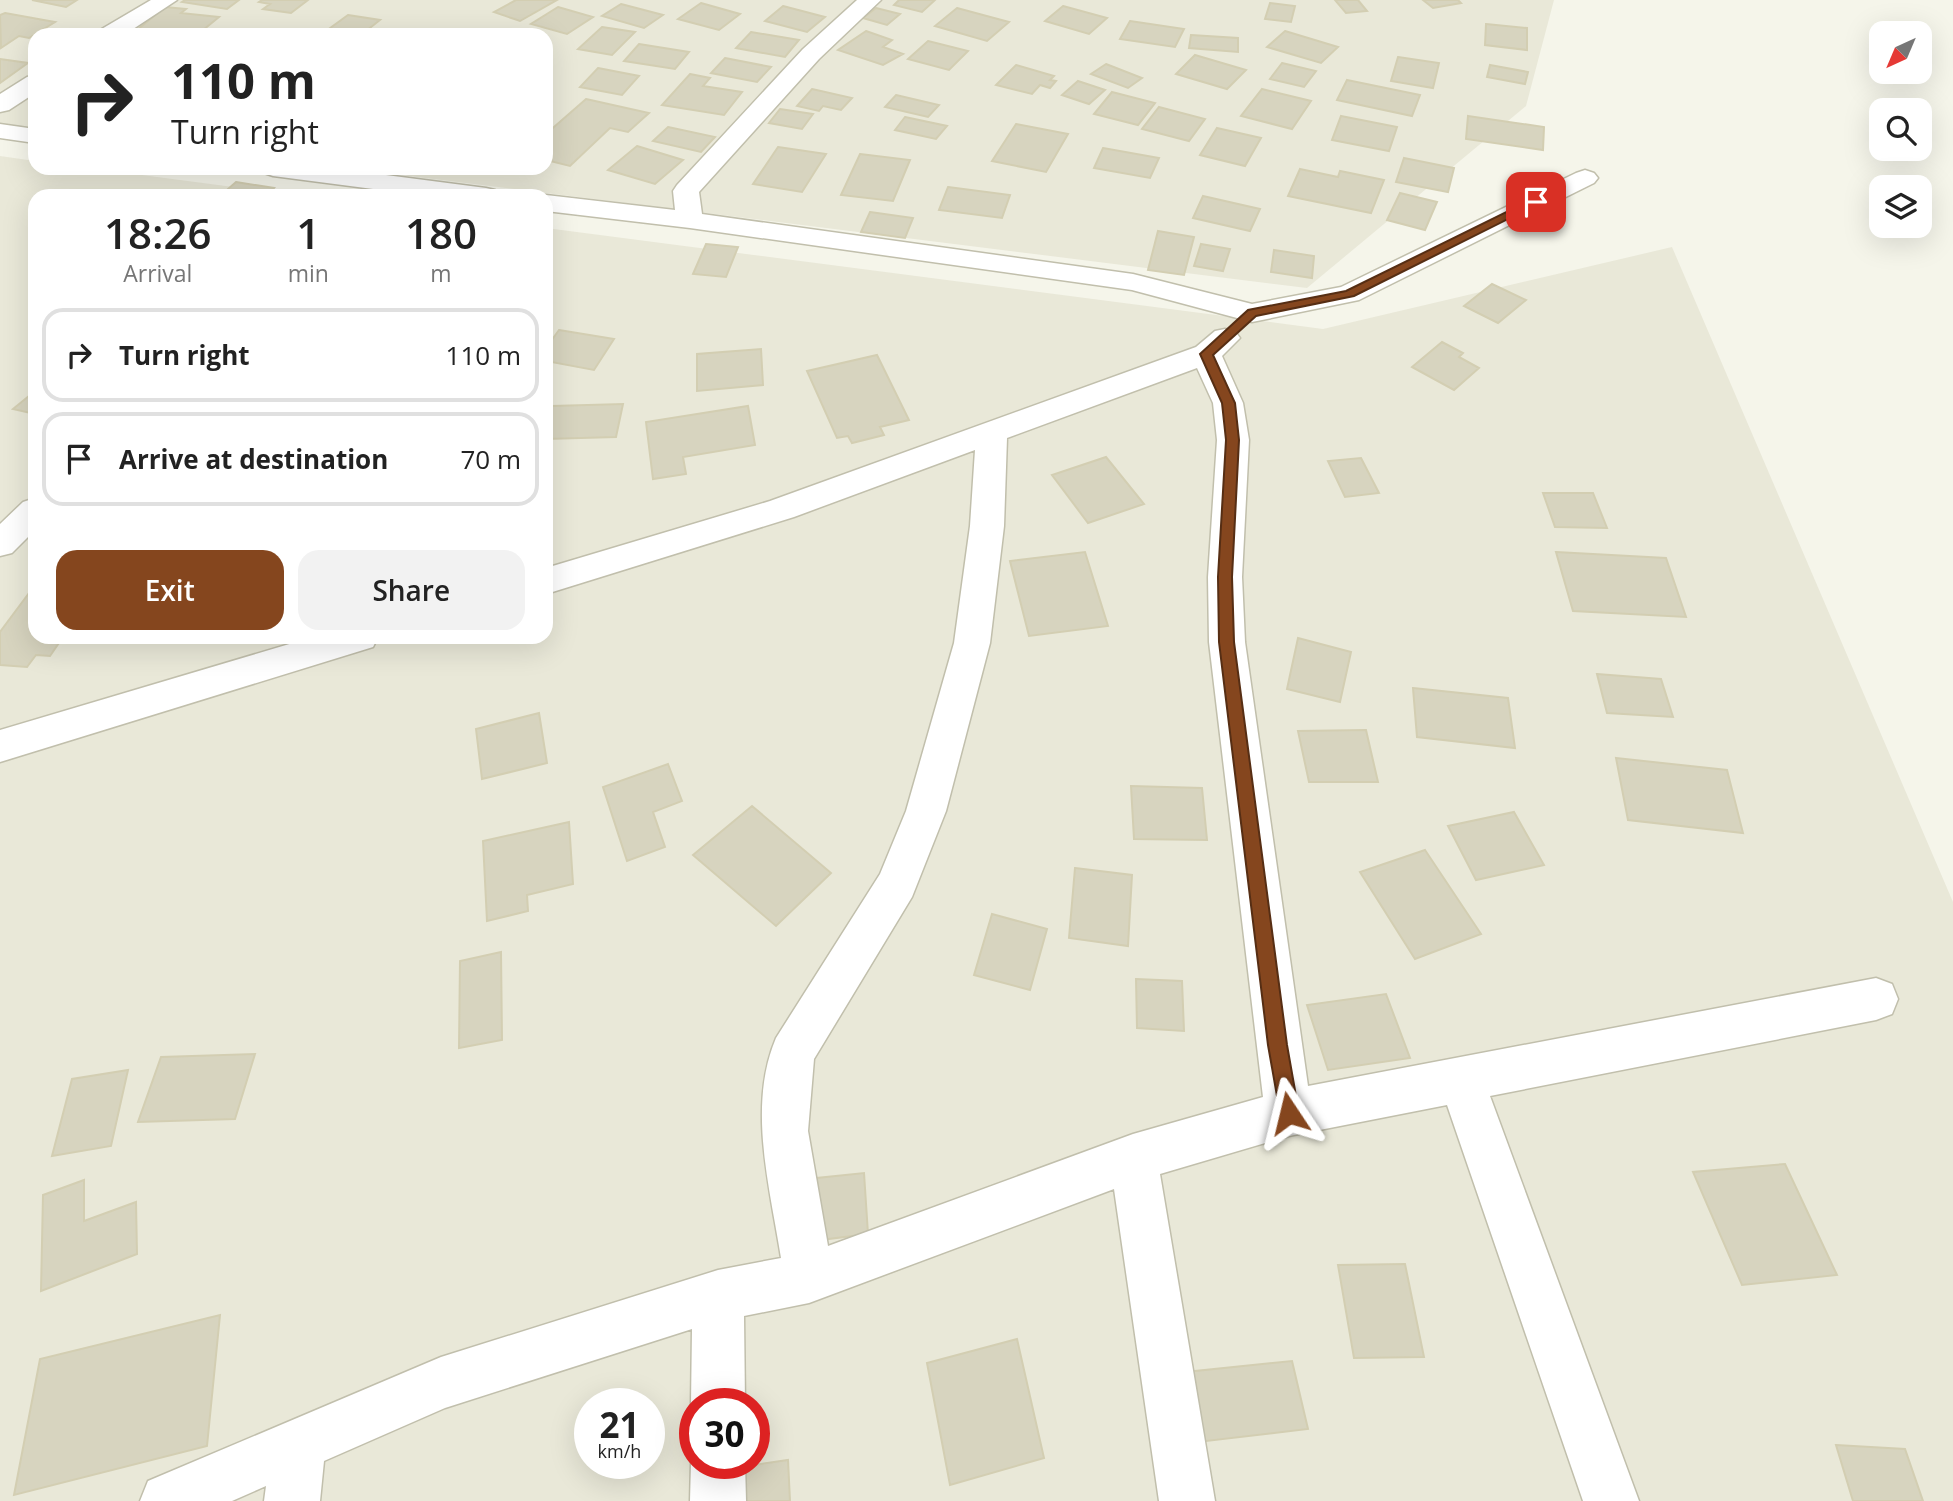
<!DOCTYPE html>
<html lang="en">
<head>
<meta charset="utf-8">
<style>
  :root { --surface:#fff; --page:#f2f2f2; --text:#222; --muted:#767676; --line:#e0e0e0; --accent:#85461e }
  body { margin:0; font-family:"Open Sans",sans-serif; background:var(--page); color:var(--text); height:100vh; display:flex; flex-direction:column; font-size:26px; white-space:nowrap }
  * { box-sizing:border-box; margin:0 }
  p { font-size:23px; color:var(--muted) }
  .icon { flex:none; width:38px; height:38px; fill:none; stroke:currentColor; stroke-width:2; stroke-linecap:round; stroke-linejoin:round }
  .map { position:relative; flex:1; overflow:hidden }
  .sheet { position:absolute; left:28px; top:189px; width:525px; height:455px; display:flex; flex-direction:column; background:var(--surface); border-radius:21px; box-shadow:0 7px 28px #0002 }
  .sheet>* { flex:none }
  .hud { position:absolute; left:28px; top:28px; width:525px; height:147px; border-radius:21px; box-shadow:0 7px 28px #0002; background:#fff; color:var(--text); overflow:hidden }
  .needle { width:46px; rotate:224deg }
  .buttons { position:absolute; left:1869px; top:21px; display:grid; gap:14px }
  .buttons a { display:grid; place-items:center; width:63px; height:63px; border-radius:14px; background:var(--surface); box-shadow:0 7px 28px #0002; font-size:35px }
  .speed { position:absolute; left:574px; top:1388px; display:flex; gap:14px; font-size:35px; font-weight:700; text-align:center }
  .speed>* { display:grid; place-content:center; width:91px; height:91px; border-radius:50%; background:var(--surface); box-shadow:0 7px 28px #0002; line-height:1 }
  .speed small { font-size:18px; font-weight:400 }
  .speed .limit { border:10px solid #d22; background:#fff; color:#111 }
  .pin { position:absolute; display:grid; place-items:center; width:60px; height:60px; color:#fff; margin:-30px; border-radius:14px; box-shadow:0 4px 10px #0006 }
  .me { position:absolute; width:77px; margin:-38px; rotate:350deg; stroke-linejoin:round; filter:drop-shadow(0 0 5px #0008) }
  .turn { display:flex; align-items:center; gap:24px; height:147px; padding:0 28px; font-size:32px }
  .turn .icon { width:91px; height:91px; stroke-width:2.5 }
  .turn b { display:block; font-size:49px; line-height:60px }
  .eta { display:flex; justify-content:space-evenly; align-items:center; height:119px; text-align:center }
  .eta b { font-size:42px; font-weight:600; line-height:49px }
  .primary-button { display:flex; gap:14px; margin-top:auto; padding:14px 28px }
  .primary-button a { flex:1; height:80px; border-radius:21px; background:var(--accent); color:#fff; font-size:28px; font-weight:600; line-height:80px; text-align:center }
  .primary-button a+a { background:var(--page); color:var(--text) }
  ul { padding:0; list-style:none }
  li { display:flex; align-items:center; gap:21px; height:94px; margin:0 14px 10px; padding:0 14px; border:4px solid var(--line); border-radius:21px }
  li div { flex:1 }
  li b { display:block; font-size:26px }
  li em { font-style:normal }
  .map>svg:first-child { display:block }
</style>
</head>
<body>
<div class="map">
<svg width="1953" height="1501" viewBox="0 0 1953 1501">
  <rect width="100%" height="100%" fill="#f5f5ea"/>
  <path fill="#e9e8d8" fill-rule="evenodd" d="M 0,0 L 1554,0 L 1526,106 L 1307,288 L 345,168 L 546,168 L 546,35 L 35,35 L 35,129 L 0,125 Z
    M 0,156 L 35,161 L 35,168 L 89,168 L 302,196 L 35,196 L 35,637 L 546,637 L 546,228 L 1323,329 L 1672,247 L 1953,902 L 1953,1501 L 0,1501 ZM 590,1404 L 649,1404 L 649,1463 L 590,1463 ZM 695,1404 L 754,1404 L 754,1463 L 695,1463 Z"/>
  <path fill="#d7d4bf" stroke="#d3ceb2" stroke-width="2" d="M 32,0 L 77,0 L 66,7 Z
    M 185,0 L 239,0 L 227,9 L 182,2 Z
    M 262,0 L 308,0 L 291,13 L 263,9 L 270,4 L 259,2 Z
    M 516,0 L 515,0 L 557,0 L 520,21 L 494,12 Z
    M 899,0 L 935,0 L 922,12 L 894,5 Z
    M 1335,0 L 1358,0 L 1367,11 L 1346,13 Z
    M 1423,0 L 1458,0 L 1461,3 L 1433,8 Z
    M 701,3 L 740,14 L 719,30 L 678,19 Z
    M 1270,3 L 1295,6 L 1291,22 L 1265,19 Z
    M 621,4 L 663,15 L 644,28 L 602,16 Z
    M 783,6 L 825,17 L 807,32 L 765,21 Z
    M 1063,6 L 1107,18 L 1089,34 L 1045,21 Z
    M 165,7 L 186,9 L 181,13 L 219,17 L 197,35 L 137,30 Z
    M 558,7 L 593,17 L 567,34 L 531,24 Z
    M 876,8 L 900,14 L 887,25 L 863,18 Z
    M 957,8 L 1009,22 L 987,41 L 935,26 Z
    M 5,13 L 55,22 L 29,38 L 19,36 L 1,48 L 0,15 Z
    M 348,15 L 380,20 L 361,35 L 326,31 Z
    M 1130,21 L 1184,29 L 1175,47 L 1120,39 Z
    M 1486,24 L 1527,28 L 1527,50 L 1485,45 Z
    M 602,27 L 635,32 L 612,55 L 578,49 Z
    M 394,30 L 434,35 L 388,35 Z
    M 866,31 L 892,40 L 883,47 L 903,54 L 883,65 L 838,50 Z
    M 1285,31 L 1338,47 L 1321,63 L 1267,47 Z
    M 751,32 L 799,40 L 785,57 L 736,48 Z
    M 1191,35 L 1238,38 L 1238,52 L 1189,48 Z
    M 928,41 L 968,51 L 949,70 L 908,59 Z
    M 639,44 L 689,52 L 675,69 L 624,61 Z
    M 1195,55 L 1246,70 L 1227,89 L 1176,74 Z
    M 1398,57 L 1439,63 L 1433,88 L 1391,81 Z
    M 725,58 L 771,67 L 757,82 L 711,73 Z
    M 0,59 L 28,63 L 0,83 Z
    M 1282,63 L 1316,71 L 1304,87 L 1270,79 Z
    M 1106,64 L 1142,78 L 1128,88 L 1091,74 Z
    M 1016,65 L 1054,76 L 1050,80 L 1056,81 L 1050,88 L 1040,85 L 1032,94 L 996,85 Z
    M 1490,65 L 1528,72 L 1525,84 L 1487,77 Z
    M 598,68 L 639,76 L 622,95 L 580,87 Z
    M 690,74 L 710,78 L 703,86 L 742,92 L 724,115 L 662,105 Z
    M 1347,80 L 1420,95 L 1412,116 L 1337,100 Z
    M 1078,81 L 1105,90 L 1089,104 L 1062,95 Z
    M 812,89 L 852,98 L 841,110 L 823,106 L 819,111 L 797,106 Z
    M 1262,89 L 1311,101 L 1292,129 L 1241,116 Z
    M 1112,92 L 1155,103 L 1138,125 L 1094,114 Z
    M 896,95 L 939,105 L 928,117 L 885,107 Z
    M 586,99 L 649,113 L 628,132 L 610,128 L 570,166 L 546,160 L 546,134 Z
    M 1159,107 L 1205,119 L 1189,141 L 1142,129 Z
    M 780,109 L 813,114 L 802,129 L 769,123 Z
    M 1341,116 L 1397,127 L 1389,151 L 1332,140 Z
    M 1468,116 L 1544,127 L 1543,150 L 1466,139 Z
    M 905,117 L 947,126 L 936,139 L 895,130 Z
    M 1016,124 L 1068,134 L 1046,172 L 992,161 Z
    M 668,127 L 715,137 L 701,152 L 653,141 Z
    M 1217,128 L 1261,138 L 1245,166 L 1200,155 Z
    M 637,146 L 683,160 L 655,184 L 608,170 Z
    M 778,147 L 826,154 L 802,192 L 753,184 Z
    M 1103,148 L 1159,158 L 1150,178 L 1094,168 Z
    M 860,154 L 910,160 L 893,201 L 841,195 Z
    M 1404,158 L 1454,168 L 1448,192 L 1396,182 Z
    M 1300,169 L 1338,177 L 1340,171 L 1384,180 L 1371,213 L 1288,196 Z
    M 236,182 L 274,188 L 266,196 L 220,196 Z
    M 948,187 L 1010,195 L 1002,218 L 939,210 Z
    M 1400,193 L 1437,202 L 1425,230 L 1387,220 Z
    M 1203,196 L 1260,209 L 1250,231 L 1193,218 Z
    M 870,212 L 913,218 L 905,238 L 861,232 Z
    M 1158,231 L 1194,237 L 1184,275 L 1148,270 Z
    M 706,244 L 738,247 L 726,277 L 693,274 Z
    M 1201,244 L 1230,249 L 1223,271 L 1194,266 Z
    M 1274,250 L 1314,256 L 1312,278 L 1271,272 Z
    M 1492,284 L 1526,300 L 1498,323 L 1464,306 Z
    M 559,330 L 614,339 L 594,370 L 546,361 L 546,348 Z
    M 1442,342 L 1463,353 L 1459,357 L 1479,368 L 1454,390 L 1412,367 Z
    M 761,349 L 763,385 L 697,391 L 697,354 Z
    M 877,355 L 909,420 L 880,427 L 884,435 L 852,443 L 848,436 L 837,438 L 807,371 Z
    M 35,391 L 35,414 L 13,409 Z
    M 623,404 L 616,437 L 546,439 L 552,406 Z
    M 748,406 L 755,445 L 683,457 L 686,474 L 653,479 L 646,422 Z
    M 1106,457 L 1144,504 L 1088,523 L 1052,475 Z
    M 1361,458 L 1379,493 L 1345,497 L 1328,461 Z
    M 1543,493 L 1593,493 L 1607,528 L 1555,527 Z
    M 1085,552 L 1108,626 L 1029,636 L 1010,561 Z
    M 1556,552 L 1666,558 L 1686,617 L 1573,611 Z
    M 35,585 L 35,637 L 63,637 L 50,656 L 36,655 L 27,667 L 0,665 L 0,632 Z
    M 1298,638 L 1351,652 L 1340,702 L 1287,689 Z
    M 1597,674 L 1661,679 L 1673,717 L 1607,713 Z
    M 1413,688 L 1508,698 L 1515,748 L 1417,737 Z
    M 539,713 L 547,763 L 482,779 L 476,729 Z
    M 1366,730 L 1378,782 L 1309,782 L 1298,731 Z
    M 1616,758 L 1727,770 L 1743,833 L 1628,820 Z
    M 668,764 L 682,801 L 653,812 L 665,847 L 627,861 L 603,787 Z
    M 1131,786 L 1202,788 L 1207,840 L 1134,839 Z
    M 752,806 L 831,873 L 776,926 L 693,855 Z
    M 1514,812 L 1544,865 L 1476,880 L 1448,826 Z
    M 569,822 L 573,884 L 527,895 L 528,911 L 487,921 L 483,841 Z
    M 1425,850 L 1481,934 L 1415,959 L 1360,872 Z
    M 1075,868 L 1132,875 L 1128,946 L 1069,938 Z
    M 992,914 L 1047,929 L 1030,990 L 974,975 Z
    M 501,952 L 502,1040 L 459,1048 L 460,961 Z
    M 1136,979 L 1182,981 L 1184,1031 L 1137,1028 Z
    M 1386,994 L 1410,1058 L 1328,1070 L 1307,1005 Z
    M 255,1054 L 235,1119 L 138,1122 L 161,1057 Z
    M 128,1070 L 111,1146 L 52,1156 L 72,1079 Z
    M 1785,1164 L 1837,1275 L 1742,1285 L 1693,1172 Z
    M 864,1173 L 868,1234 L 820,1240 L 817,1178 Z
    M 84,1180 L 84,1221 L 136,1202 L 137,1254 L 41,1291 L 43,1195 Z
    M 1405,1264 L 1424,1357 L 1354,1358 L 1338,1265 Z
    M 220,1315 L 207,1446 L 14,1495 L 40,1359 Z
    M 1017,1339 L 1044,1458 L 950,1485 L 927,1363 Z
    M 1292,1361 L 1308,1429 L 1198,1442 L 1186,1372 Z
    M 1836,1445 L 1905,1449 L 1923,1501 L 1853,1501 Z
    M 788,1460 L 790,1501 L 729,1501 L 727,1469 Z"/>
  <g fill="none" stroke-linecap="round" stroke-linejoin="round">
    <defs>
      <path id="street" d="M 151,0 L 177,0 L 124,35 L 97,35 L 100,30 Z
        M 857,0 L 881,0 L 819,59 L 699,192 L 702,214 L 1133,274 L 1252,304 L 1341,287 L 1576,173 L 1585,170 L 1594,173 L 1598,178 L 1594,183 L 1359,300 L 1252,322 L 1132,290 L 690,228 L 546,211 L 546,196 L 542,196 L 546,195 L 675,210 L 673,191 L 677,185 L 803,49 Z
        M 35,75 L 35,93 L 9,110 L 0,112 L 0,94 L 27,77 Z
        M 0,124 L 35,129 L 35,143 L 0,138 Z
        M 260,168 L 332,168 L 486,188 L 495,190 L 499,196 L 427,196 L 273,176 L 264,173 Z
        M 1225,329 L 1235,331 L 1240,338 L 1222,356 L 1243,403 L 1249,440 L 1242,577 L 1245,642 L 1308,1086 L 1876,978 L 1892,984 L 1898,999 L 1892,1014 L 1876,1020 L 1490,1096 L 1639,1501 L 1583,1501 L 1447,1105 L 1289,1136 L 1160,1174 L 1215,1501 L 1159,1501 L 1114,1189 L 809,1303 L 744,1316 L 745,1404 L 695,1404 L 695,1412 L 691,1404 L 692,1329 L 445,1408 L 324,1461 L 320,1501 L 264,1501 L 266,1486 L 232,1501 L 140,1501 L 148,1481 L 441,1357 L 718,1270 L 781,1258 C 770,1188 747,1106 776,1038 L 880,874 L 906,811 L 954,643 L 970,526 L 975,450 L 794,517 L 546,594 L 546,568 L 770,501 L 1196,347 L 1215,331 ZM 1197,368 L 1213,403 L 1217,440 L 1208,577 L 1209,642 L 1263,1097 L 1133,1134 L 828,1246 L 808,1131 L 814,1059 L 912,897 L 946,811 L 990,643 L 1004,526 L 1007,438 Z
        M 35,498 L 35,530 L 12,553 L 0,556 L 0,524 L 23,502 Z
        M 313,637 L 378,637 L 373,647 L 0,762 L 0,730 Z
        M 695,1453 L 695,1463 L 745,1463 L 746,1501 L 690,1501 L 691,1463 Z"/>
    </defs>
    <use href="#street" stroke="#c1bfac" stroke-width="3"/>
    <use href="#street" fill="#fff" fill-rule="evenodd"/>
  </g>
  <path fill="#85461e" stroke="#562e14" stroke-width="2" d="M 1533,199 L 1542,202 L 1354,296 L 1256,316 L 1213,355 L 1235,403 L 1239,440 L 1232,577 L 1234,642 L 1287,1045 L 1299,1113 L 1296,1120 L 1289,1123 L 1282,1120 L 1280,1113 L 1268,1045 L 1219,642 L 1218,577 L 1226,440 L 1222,403 L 1200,354 L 1248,310 L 1346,291 Z"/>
</svg>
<div class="buttons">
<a><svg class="needle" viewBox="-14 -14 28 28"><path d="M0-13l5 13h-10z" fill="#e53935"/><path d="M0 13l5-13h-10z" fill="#767676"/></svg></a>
<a><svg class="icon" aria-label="search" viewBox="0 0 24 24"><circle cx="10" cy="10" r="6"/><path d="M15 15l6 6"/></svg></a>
<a><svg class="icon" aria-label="layers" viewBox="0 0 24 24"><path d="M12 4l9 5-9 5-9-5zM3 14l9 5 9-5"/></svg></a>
</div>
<div class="speed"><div>21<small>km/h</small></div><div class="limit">30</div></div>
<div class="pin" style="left:1536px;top:202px;background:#d93025"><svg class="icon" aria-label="arrive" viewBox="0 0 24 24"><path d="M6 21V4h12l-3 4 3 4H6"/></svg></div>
<svg class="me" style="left:1289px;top:1113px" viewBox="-20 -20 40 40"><path d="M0-17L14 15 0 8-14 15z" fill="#85461e" stroke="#fff" stroke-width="4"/></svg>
<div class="hud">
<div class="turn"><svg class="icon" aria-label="right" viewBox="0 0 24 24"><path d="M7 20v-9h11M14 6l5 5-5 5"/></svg><div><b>110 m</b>Turn right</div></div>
</div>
<section class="sheet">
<div class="eta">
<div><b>18:26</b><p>Arrival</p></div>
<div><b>1</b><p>min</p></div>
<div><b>180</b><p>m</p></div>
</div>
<ul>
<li><svg class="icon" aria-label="right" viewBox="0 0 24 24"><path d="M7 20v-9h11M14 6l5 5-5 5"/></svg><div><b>Turn right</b></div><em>110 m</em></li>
<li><svg class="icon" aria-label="arrive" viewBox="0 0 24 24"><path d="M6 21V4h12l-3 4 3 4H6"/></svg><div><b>Arrive at destination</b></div><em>70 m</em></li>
</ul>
<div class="primary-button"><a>Exit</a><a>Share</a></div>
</section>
</div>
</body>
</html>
